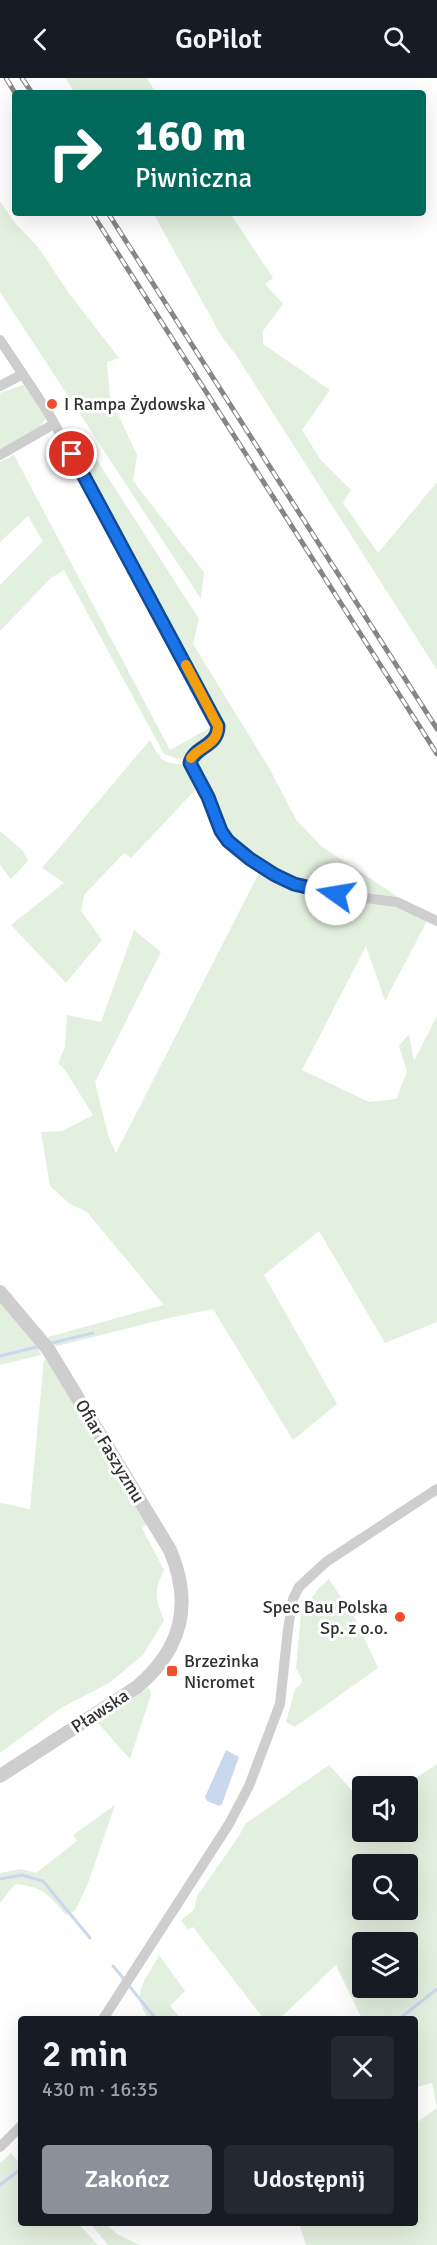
<!DOCTYPE html>
<html lang="pl">
<head>
<meta charset="utf-8">
<style>
  :root { --surface:#171b24; --page:#242831; --text:#f1f3f6; --muted:#9ea1a6; --accent:#8c9099 }
  body { margin:0; font-family:Signika,sans-serif; background:var(--page); color:var(--text); height:100vh; display:flex; flex-direction:column; font-size:22px; white-space:nowrap }
  * { box-sizing:border-box; margin:0 }
  p { font-size:20px; color:var(--muted) }
  .icon { flex:none; width:33px; height:33px; fill:none; stroke:currentColor; stroke-width:2; stroke-linecap:round; stroke-linejoin:round }
  .map { position:relative; flex:1; overflow:hidden }
  .details { position:absolute; left:18px; top:1938px; width:400px; height:210px; display:flex; flex-direction:column; background:var(--surface); border-radius:6px; box-shadow:0 6px 24px #0002 }
  .details>* { flex:none }
  .banner { position:absolute; left:12px; top:12px; width:414px; height:126px; border-radius:6px; box-shadow:0 6px 24px #0002; background:#00695c; color:#fff; overflow:hidden }
  .buttons { position:absolute; left:352px; top:1698px; display:grid; gap:12px }
  .buttons a { display:grid; place-items:center; width:66px; height:66px; border-radius:6px; background:var(--surface); box-shadow:0 6px 24px #0002; font-size:30px }
  .pin { position:absolute; display:grid; place-items:center; width:51px; height:51px; color:#fff; margin:-26px; border:3px solid #fff; border-radius:50%; box-shadow:0 2px 6px #0007 }
  .me { position:absolute; width:66px; margin:-33px; rotate:283deg; stroke-linejoin:round; filter:drop-shadow(0 0 4px #0008) }
  .turn { display:flex; align-items:center; gap:21px; height:126px; padding:0 24px; font-size:27px }
  .turn .icon { width:78px; height:78px; stroke-width:2.5 }
  .turn b { display:block; font-size:42px; line-height:51px }
  .round { display:grid; place-items:center; flex:none; width:63px; height:63px; border-radius:6px; background:var(--page) }
  .headline { display:flex; align-items:center; justify-content:space-between; height:102px; padding:0 24px }
  h1 { font-size:36px; font-weight:600; line-height:45px }
  .button { display:flex; gap:12px; margin-top:auto; padding:12px 24px }
  .button a { flex:1; height:69px; border-radius:6px; background:var(--accent); color:#fff; font-size:24px; font-weight:600; line-height:69px; text-align:center }
  .button a+a { background:var(--page); color:var(--text) }
  header { display:flex; justify-content:space-between; align-items:center; height:78px; padding:0 24px; background:var(--surface); font-size:27px; font-weight:600 }
  .map>svg:first-child { display:block }
</style>
</head>
<body>
<header><svg class="icon" aria-label="back" viewBox="0 0 24 24"><path d="M15 5l-7 7 7 7"/></svg>GoPilot<svg class="icon" aria-label="search" viewBox="0 0 24 24"><circle cx="10" cy="10" r="6"/><path d="M15 15l6 6"/></svg></header>
<div class="map">
<svg width="437" height="2167" viewBox="0 0 437 2167">
  <rect width="100%" height="100%" fill="#fff"/>
  <path fill="#e3efdf" fill-rule="evenodd" d="M 65,0 L 147,0 L 156,15 L 75,15 Z
    M 0,123 L 15,145 L 38,169 L 68,214 L 119,280 L 107,284 L 110,319 L 137,377 L 133,403 L 204,494 L 201,521 L 0,214 Z
    M 153,135 L 230,135 L 273,200 L 265,206 L 283,226 L 263,253 L 263,266 L 330,312 L 302,352 L 320,381 L 351,412 L 343,425 L 378,475 L 437,404 L 437,592 L 236,277 L 222,259 Z
    M 23,307 L 45,335 L 45,341 L 39,351 L 0,372 L 0,315 Z
    M 93,376 L 199,541 L 193,566 L 269,690 L 297,743 L 321,768 L 398,819 L 313,807 L 276,791 L 252,776 L 227,755 L 217,722 L 196,691 L 197,680 L 216,666 L 223,647 L 80,382 Z
    M 14,377 L 170,672 L 213,648 L 211,658 L 182,682 L 164,676 L 64,492 L 51,500 L 0,553 L 0,507 L 43,463 L 28,438 L 0,464 L 0,384 Z
    M 150,662 C 159,679 161,686 182,686 L 197,710 L 131,780 L 124,775 L 84,817 L 81,833 L 102,862 L 66,905 L 11,847 L 64,805 L 42,790 Z
    M 0,753 L 23,773 L 28,783 L 11,801 L 0,787 Z
    M 260,793 L 394,826 L 427,843 L 385,923 L 366,868 L 302,992 L 369,1024 L 396,1021 L 407,994 L 399,968 L 409,956 L 414,983 L 437,938 L 437,1244 L 385,1265 L 319,1153 L 264,1197 L 337,1326 L 293,1362 L 213,1231 C 159,1241 107,1256 53,1269 L 48,1259 L 164,1227 L 87,1134 L 70,1126 L 50,1108 L 41,1054 L 62,1053 L 93,1037 L 65,992 L 58,985 L 65,969 L 67,937 L 101,944 L 134,852 L 161,874 L 95,1004 L 109,1060 L 116,1075 Z
    M 0,1222 L 33,1260 L 41,1277 L 0,1287 Z
    M 44,1281 L 48,1284 L 147,1446 L 142,1450 L 164,1492 C 154,1513 155,1521 164,1542 L 143,1577 L 109,1605 L 61,1630 L 0,1675 L 0,1425 L 30,1431 Z
    M 329,1501 L 356,1542 L 378,1590 L 295,1649 L 286,1644 L 295,1611 L 301,1606 L 302,1601 L 296,1590 L 301,1536 L 318,1511 Z
    M 149,1609 L 151,1617 L 130,1681 L 98,1645 Z
    M 437,1686 L 437,2167 L 306,2167 L 299,2145 L 416,2145 L 416,2045 L 437,2030 L 432,2005 L 416,2009 L 416,1941 L 362,1941 L 336,1887 L 279,1941 L 264,1941 L 193,1849 L 188,1852 L 181,1842 L 194,1832 L 197,1818 L 239,1758 L 245,1746 L 329,1687 L 363,1725 L 363,1754 L 408,1754 L 408,1708 L 404,1708 ZM 363,1786 L 408,1786 L 408,1832 L 363,1832 ZM 363,1864 L 408,1864 L 408,1910 L 363,1910 Z
    M 115,1727 L 87,1808 L 75,1833 L 66,1837 C 48,1816 43,1809 15,1806 L 0,1825 L 0,1795 L 21,1791 L 36,1795 L 77,1763 L 73,1757 Z
    M 159,1877 L 185,1913 L 170,1928 L 181,1941 L 149,1941 C 129,1916 147,1900 159,1877 Z
    M 11,2075 L 21,2086 L 21,2145 L 78,2145 L 98,2167 L 0,2167 L 0,2085 Z
    M 90,2145 L 105,2145 L 117,2156 L 140,2167 L 108,2167 Z"/>
  <path fill="#cad8ef" d="M 226,1672 L 239,1679 L 222,1726 L 219,1728 L 207,1723 L 205,1719 Z"/>
  <g fill="none" stroke-linecap="round" stroke-linejoin="round">
    <path stroke="#cad8ef" stroke-width="3" d="M 52,1265 L 93,1255
      M 0,1278 L 37,1269
      M 0,1801 L 22,1797 L 43,1803 L 90,1860
      M 113,1888 L 123,1900
      M 130,1909 L 156,1941
      M 399,1941 L 437,1911
      M 0,2107 L 21,2091
      M 95,2145 L 97,2146"/>
    <path stroke="#cecece" stroke-width="10" d="M 0,262 L 46,331 L 80,391 L 215,641 C 224,662 204,667 191,679 L 190,685 L 193,694 L 208,719 L 221,753 L 228,763 L 250,781 L 275,797 L 294,806 L 336,816 L 397,824 L 437,843
      M 0,308 L 23,296
      M 0,377 L 54,346
      M 103,1941 L 229,1746 L 249,1708 L 280,1626 L 288,1551 L 293,1521 L 299,1509 L 326,1484 L 437,1411
      M 0,2069 L 21,2048"/>
    <path stroke="#cecece" stroke-width="14" d="M 0,1214 L 48,1271 L 170,1472 C 193,1526 182,1571 137,1609 L 0,1698"/>
    <defs>
      <path id="rail" d="M 6,0 L 15,15
        M 22,0 L 32,15
        M 92,135 L 437,676
        M 108,135 L 437,651"/>
    </defs>
    <use href="#rail" stroke="#868686" stroke-width="5"/>
    <use href="#rail" stroke="#fff" stroke-width="3" stroke-dasharray="9" stroke-linecap="butt"/>
  </g>
  <g fill="none" stroke-linecap="round" stroke-linejoin="round">
    <defs>
      <path id="route" d="M 72,376 L 218,648 C 218,669 194,668 190,685 L 208,719 L 221,753 L 228,763 L 250,781 L 275,797 L 294,806 L 336,816"/>
    </defs>
    <use href="#route" stroke="#114b97" stroke-width="15"/>
    <use href="#route" stroke="#1a73e8" stroke-width="10"/>
    <path stroke="#f59e0b" stroke-width="10" d="M 186,587 L 218,648 C 218,667 200,668 191,680"/>
  </g>
  <g fill="#f14f2b" stroke="#fff" stroke-width="2">
    <circle cx="52" cy="326" r="6"/>
    <circle cx="400" cy="1539" r="6"/>
    <rect x="166" y="1587" width="12" height="12" rx="3"/>
  </g>
  <g text-anchor="middle" dominant-baseline="central" stroke-width="6" stroke-linejoin="round" paint-order="stroke">
    <g font-size="18" fill="#313131" stroke="#fff" text-anchor="start">
      <text x="64" y="326">I Rampa Żydowska</text>
      <text x="388" y="1529" text-anchor="end">Spec Bau Polska<tspan x="388" dy="21">Sp. z o.o.</tspan></text>
      <text x="184" y="1583">Brzezinka<tspan x="184" dy="21">Nicromet</tspan></text>
    </g>
    <g font-size="18" fill="#313131" stroke="#fff">
      <text transform="translate(110 1373) rotate(59)">Ofiar Faszyzmu</text>
      <text transform="translate(100 1633) rotate(-33)">Pławska</text>
    </g>
  </g>
</svg>
<div class="buttons">
<a><svg class="icon" aria-label="sound" viewBox="0 0 24 24"><path d="M4 9h4l5-4v14l-5-4H4zM17 9q2 3 0 6"/></svg></a>
<a><svg class="icon" aria-label="search" viewBox="0 0 24 24"><circle cx="10" cy="10" r="6"/><path d="M15 15l6 6"/></svg></a>
<a><svg class="icon" aria-label="layers" viewBox="0 0 24 24"><path d="M12 4l9 5-9 5-9-5zM3 14l9 5 9-5"/></svg></a>
</div>
<div class="pin" style="left:72px;top:376px;background:#d93025"><svg class="icon" aria-label="arrive" viewBox="0 0 24 24"><path d="M6 21V4h12l-3 4 3 4H6"/></svg></div>
<svg class="me" style="left:336px;top:816px" viewBox="-20 -20 40 40"><circle r="19" fill="#fff"/><path d="M0-13L10 11 0 6-10 11z" fill="#1a73e8"/></svg>
<div class="banner">
<div class="turn"><svg class="icon" aria-label="right" viewBox="0 0 24 24"><path d="M7 20v-9h11M14 6l5 5-5 5"/></svg><div><b>160 m</b>Piwniczna</div></div>
</div>
<section class="details">
<div class="headline"><div><h1>2 min</h1><p>430 m · 16:35</p></div><a class="round"><svg class="icon" aria-label="close" viewBox="0 0 24 24"><path d="M6 6l12 12M18 6L6 18"/></svg></a></div>
<div class="button"><a>Zakończ</a><a>Udostępnij</a></div>
</section>
</div>
</body>
</html>
